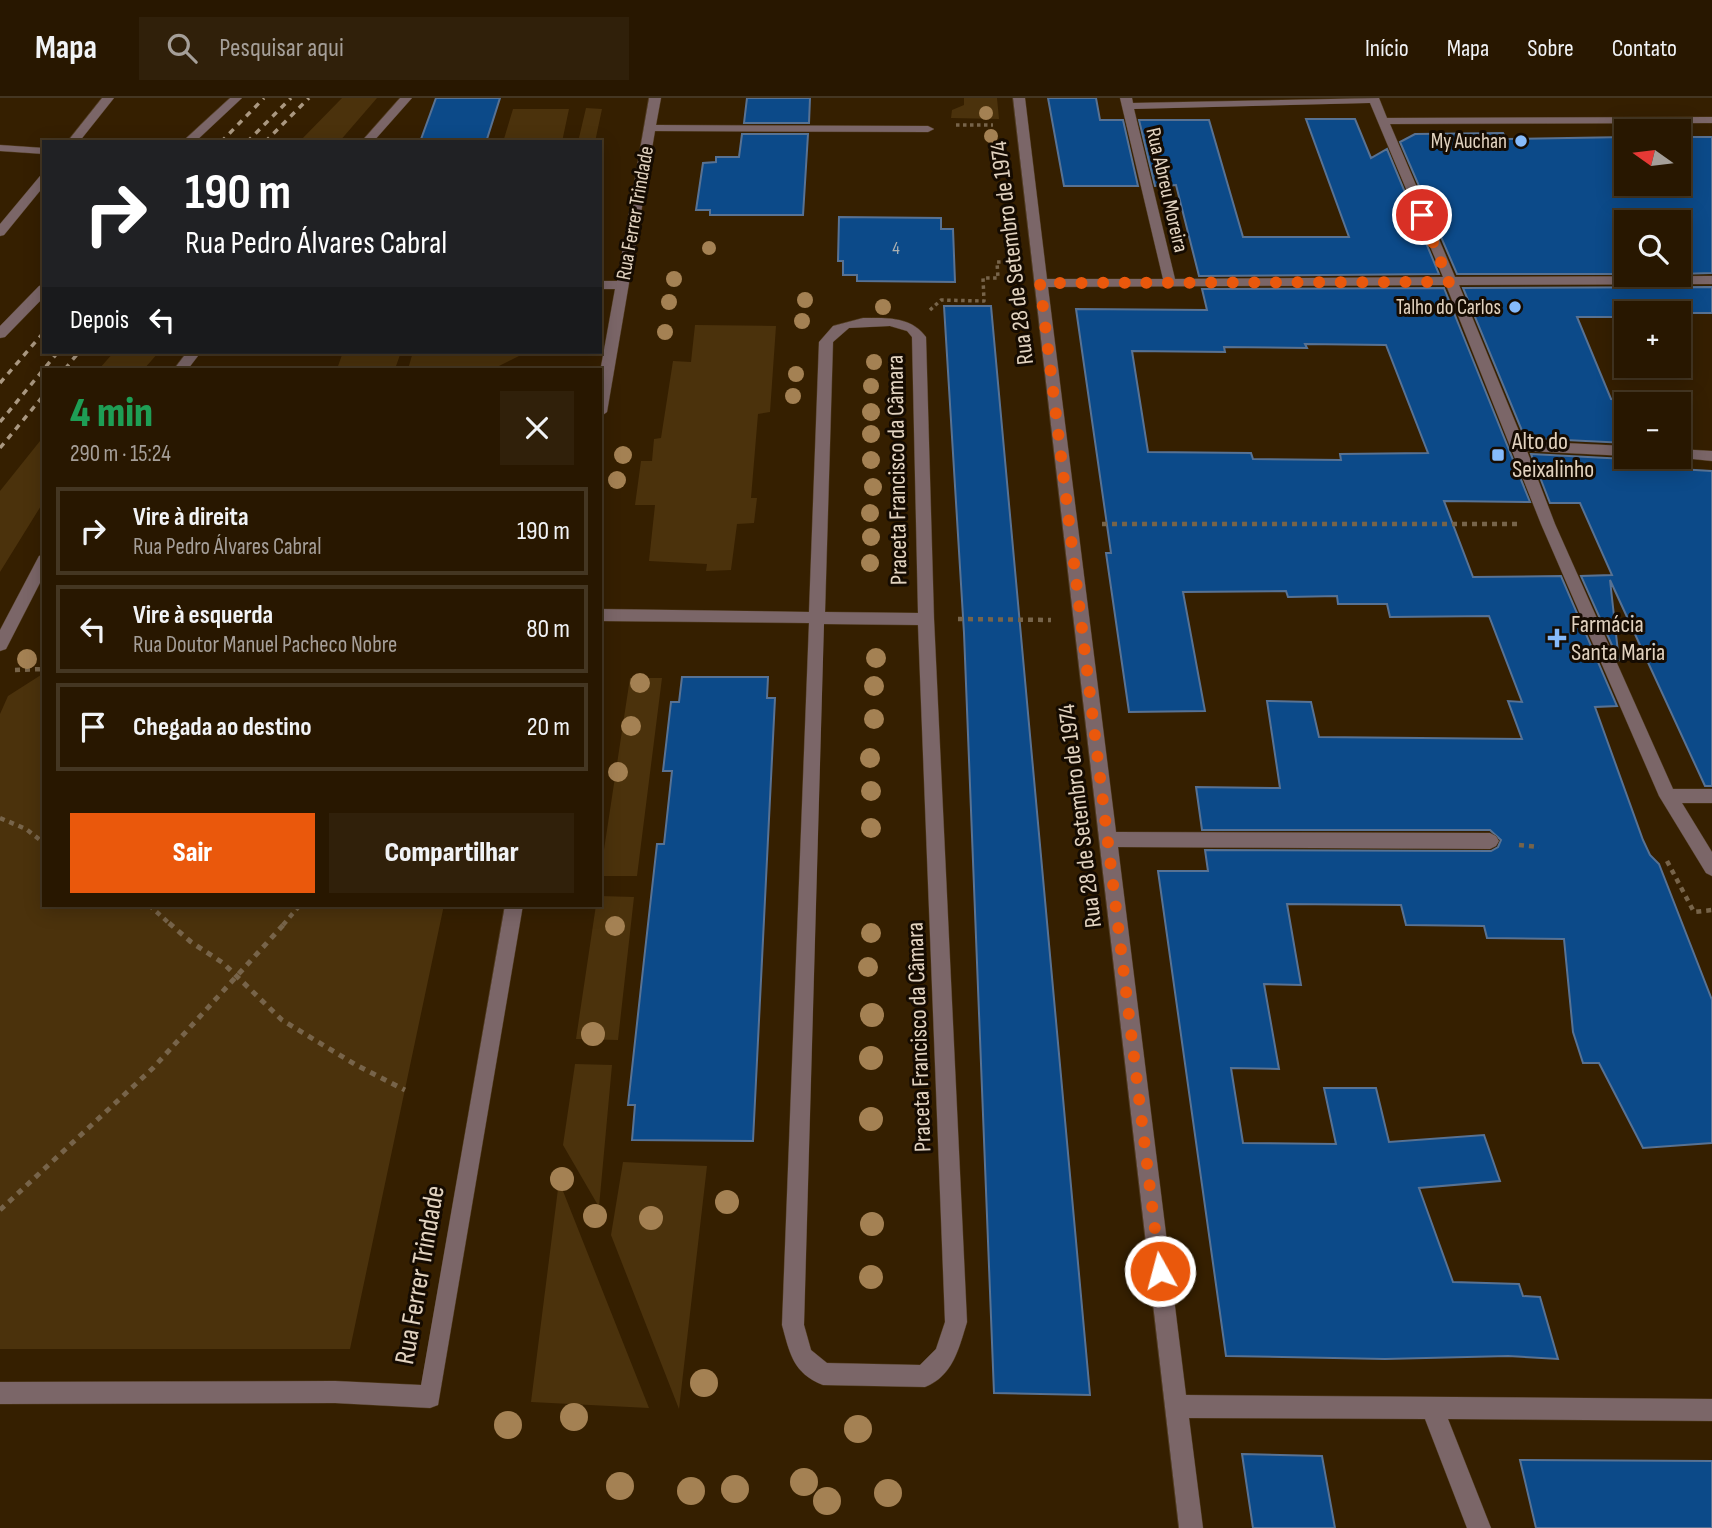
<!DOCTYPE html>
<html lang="pt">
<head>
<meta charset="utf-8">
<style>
  :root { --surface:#281700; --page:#30200a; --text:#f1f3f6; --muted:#a59f99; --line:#443622; --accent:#ea580c }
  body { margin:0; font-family:"Sofia Sans Condensed",sans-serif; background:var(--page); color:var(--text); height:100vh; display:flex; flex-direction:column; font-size:26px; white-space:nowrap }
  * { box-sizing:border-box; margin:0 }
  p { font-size:23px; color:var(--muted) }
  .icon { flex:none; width:38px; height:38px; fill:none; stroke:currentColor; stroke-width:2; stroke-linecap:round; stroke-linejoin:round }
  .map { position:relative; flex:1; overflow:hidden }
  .side { position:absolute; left:42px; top:270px; width:560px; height:539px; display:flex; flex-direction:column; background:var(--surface); border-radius:0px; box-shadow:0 4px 18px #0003,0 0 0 2px var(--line) }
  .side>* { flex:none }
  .banner { position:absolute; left:42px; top:42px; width:560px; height:214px; border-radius:0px; box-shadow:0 4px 18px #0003,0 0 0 2px var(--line); background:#202124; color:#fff; overflow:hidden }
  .needle { width:46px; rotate:284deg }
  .controls { position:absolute; left:1614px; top:21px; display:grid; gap:14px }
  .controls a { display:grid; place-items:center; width:77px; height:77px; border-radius:0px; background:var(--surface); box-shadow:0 4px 18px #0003,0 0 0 2px var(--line); font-size:35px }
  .pin { position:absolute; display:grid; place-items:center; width:60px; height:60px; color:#fff; margin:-30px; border:4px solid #fff; border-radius:50%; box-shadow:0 2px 7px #0007 }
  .me { position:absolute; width:77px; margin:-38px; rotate:353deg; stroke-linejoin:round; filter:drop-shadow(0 0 5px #0008) }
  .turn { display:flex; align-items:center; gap:24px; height:147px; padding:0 28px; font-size:32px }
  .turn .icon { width:91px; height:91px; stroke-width:2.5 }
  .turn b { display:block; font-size:49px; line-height:60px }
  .then { display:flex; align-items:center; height:66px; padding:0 28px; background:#0003; gap:14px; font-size:26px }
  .round { display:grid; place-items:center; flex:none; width:74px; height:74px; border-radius:0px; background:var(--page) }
  .head { display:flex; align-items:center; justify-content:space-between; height:119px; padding:0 28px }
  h1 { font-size:42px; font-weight:800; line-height:52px; color:#1e9e55 }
  .button { display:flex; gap:14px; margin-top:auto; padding:14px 28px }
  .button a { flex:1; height:80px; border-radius:0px; background:var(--accent); color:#fff; font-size:28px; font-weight:800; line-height:80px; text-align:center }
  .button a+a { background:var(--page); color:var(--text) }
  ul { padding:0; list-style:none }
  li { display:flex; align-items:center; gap:21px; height:88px; margin:0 14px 10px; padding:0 14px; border:4px solid var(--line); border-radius:0px }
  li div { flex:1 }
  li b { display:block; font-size:26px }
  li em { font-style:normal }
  header { display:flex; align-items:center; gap:42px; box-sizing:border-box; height:98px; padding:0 35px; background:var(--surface); border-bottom:2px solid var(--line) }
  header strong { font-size:33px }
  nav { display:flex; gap:38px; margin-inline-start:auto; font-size:24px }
  .search { width:490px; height:63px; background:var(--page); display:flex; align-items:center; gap:18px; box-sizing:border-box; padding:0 24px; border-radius:0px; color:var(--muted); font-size:26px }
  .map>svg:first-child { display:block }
</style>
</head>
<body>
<header>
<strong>Mapa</strong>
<div class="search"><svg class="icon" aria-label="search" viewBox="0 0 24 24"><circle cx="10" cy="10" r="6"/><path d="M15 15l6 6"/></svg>Pesquisar aqui</div>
<nav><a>Início</a><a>Mapa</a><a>Sobre</a><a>Contato</a></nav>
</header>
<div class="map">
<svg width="1712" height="1430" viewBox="0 0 1712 1430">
  <rect width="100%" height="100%" fill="#351f00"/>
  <path fill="#4b320c" d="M 342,0 L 377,0 L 339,44 L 299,44 Z
    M 964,0 L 997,0 L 999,21 L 951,20 L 952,12 L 964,7 Z
    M 586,10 L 602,11 L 595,44 L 578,44 Z
    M 513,11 L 569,11 L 562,44 L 503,44 Z
    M 695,227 L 776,228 L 770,314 L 758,316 L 751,400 L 757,400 L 754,425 L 737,426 L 731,472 L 706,473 L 707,466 L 649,463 L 655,407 L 635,407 L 641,363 L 652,363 L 654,341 L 661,340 L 673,263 L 691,264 Z
    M 114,254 L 159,254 L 144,271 L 99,271 Z
    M 343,254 L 401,254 L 395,271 L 337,271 Z
    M 413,254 L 527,254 L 493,271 L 408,271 Z
    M 44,338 L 44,403 L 0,474 L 0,393 Z
    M 44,575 L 44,807 L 444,807 L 350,1251 L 0,1251 L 0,616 L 8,598 Z
    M 630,580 L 662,580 L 637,778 L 600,778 Z
    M 600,798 L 634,799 L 618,942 L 576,941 L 596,807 L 600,807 Z
    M 575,966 L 612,967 L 599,1109 L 563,1047 Z
    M 623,1064 L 707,1068 L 679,1311 L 611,1137 Z
    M 559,1083 L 649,1310 L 531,1304 Z"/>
  <path fill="#0c4a89" stroke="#587293" stroke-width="2" fill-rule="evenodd" d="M 436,0 L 500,0 L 487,41 L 420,44 Z
    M 747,0 L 810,0 L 809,25 L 744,25 Z
    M 1048,0 L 1096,0 L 1100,22 L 1123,22 L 1138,88 L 1064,88 Z
    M 1306,21 L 1355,21 L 1371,60 L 1387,51 L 1439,176 L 1199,178 L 1176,87 L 1155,88 L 1139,22 L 1209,22 L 1243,139 L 1349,139 Z
    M 1503,35 L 1506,41 L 1626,39 L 1626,86 L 1678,86 L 1678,39 L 1712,39 L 1712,175 L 1678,176 L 1678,124 L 1626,124 L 1626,176 L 1457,176 L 1400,44 L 1415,36 Z
    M 742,36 L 808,36 L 803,117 L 710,117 L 710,112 L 696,112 L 703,65 L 716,64 L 716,59 L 739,59 Z
    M 839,119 L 941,120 L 941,131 L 953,131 L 955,184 L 857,183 L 857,177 L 843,177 L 843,163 L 838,163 Z
    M 1712,189 L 1712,215 L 1626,215 L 1626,219 L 1577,219 L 1611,301 L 1632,302 L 1634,306 L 1626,306 L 1626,345 L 1525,340 L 1463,190 Z
    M 1444,190 L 1530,404 L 1444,403 L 1473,479 L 1561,478 L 1617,608 L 1595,609 L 1643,742 L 1650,757 L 1659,766 L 1712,902 L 1712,1045 L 1643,1050 L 1599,965 L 1583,965 L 1573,934 L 1564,841 L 1487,840 L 1484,828 L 1406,827 L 1401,807 L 1287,806 L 1301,887 L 1264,886 L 1279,971 L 1231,970 L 1243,1045 L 1336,1046 L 1324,990 L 1376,990 L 1389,1044 L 1484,1037 L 1500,1083 L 1419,1090 L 1453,1184 L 1519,1186 L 1523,1198 L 1540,1199 L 1558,1261 L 1508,1258 L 1385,1261 L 1226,1258 L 1158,773 L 1208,773 L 1205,752 L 1491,753 L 1498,749 L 1501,742 L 1490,732 L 1202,732 L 1196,689 L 1280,690 L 1267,603 L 1311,604 L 1319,639 L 1522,641 L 1508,603 L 1522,604 L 1489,518 L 1390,519 L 1387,506 L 1338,506 L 1337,498 L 1288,499 L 1286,493 L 1183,494 L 1205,613 L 1129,614 L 1106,455 L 1111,455 L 1076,211 L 1207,212 L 1202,191 ZM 1305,246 L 1386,247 L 1428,355 L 1340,356 L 1341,362 L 1253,361 L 1251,355 L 1148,354 L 1132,253 L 1225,254 L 1224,249 L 1307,250 Z
    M 944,208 L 991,208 L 1090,1297 L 994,1295 L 964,535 Z
    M 1531,356 L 1626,361 L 1657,359 L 1662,370 L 1712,373 L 1712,688 L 1705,688 L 1610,482 L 1619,563 L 1581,478 L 1612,477 L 1580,405 L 1550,405 Z
    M 682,579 L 768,579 L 767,600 L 775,600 L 753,1043 L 632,1042 L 635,1007 L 628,1007 L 644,862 L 657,746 L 664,746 L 672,673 L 663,673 L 671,604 L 679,604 Z
    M 1242,1356 L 1322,1358 L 1335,1430 L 1253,1430 Z
    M 1520,1362 L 1712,1363 L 1712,1430 L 1536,1430 Z"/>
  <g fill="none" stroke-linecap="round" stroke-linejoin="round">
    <defs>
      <path id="minor" d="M 102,0 L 114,0 L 79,44 L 67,44 Z
        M 230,0 L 242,0 L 195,44 L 182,44 Z
        M 400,0 L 412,0 L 373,44 L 361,44 Z
        M 649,0 L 661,0 L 656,27 L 928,28 L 934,31 L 928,34 L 655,33 L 607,314 L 600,319 L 600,274 L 615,191 L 600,191 L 600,183 L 617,183 Z
        M 1013,0 L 1025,0 L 1047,181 L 1163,181 L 1120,0 L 1132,0 L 1133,5 L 1379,0 L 1387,20 L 1712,19 L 1712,25 L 1390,26 L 1455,179 L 1712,178 L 1712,186 L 1459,187 L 1523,343 L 1626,348 L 1626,358 L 1527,353 L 1555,426 L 1673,691 L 1712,691 L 1712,705 L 1682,705 L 1712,754 L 1712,778 L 1706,775 L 1659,698 L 1541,426 L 1446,187 L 1048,189 L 1116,734 L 1490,735 L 1496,738 L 1499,743 L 1496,748 L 1490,751 L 1118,749 L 1186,1297 L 1712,1301 L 1712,1323 L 1448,1321 L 1491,1430 L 1467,1430 L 1425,1321 L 1189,1320 L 1203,1430 L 1179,1430 ZM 1370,5 L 1443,179 L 1175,181 L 1134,11 Z
        M 0,47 L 44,50 L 44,56 L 0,53 Z
        M 44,77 L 44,88 L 4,137 L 0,138 L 0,126 L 40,78 Z
        M 44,187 L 44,199 L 5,239 L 0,240 L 0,228 L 39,188 Z
        M 863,220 C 886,220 911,218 926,239 L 934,521 L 967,1224 C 959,1250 953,1278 925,1289 L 823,1287 C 793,1275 790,1256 782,1227 L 809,525 L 600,523 L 600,511 L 809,514 L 819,244 L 833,228 ZM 890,228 L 907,233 L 912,239 L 918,515 L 825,514 L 833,244 L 849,230 ZM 824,526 L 918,527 L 945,1224 L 936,1251 L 920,1267 L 827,1265 L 811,1252 L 804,1227 Z
        M 187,254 L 201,254 L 188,271 L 174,271 Z
        M 1678,351 L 1712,353 L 1712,363 L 1673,359 L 1678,359 Z
        M 44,457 L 44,477 L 6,551 L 0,553 L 0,532 L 39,458 Z
        M 505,807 L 523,807 L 438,1307 L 430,1310 L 335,1305 L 0,1306 L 0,1284 L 335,1283 L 421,1287 Z"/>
    </defs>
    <use href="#minor" stroke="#513c1f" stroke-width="1"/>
    <path stroke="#77644a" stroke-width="3.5" stroke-dasharray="3.5 3.5" stroke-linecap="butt" d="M 956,27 L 993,27
      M 930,212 L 941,202 L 984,203 L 983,180 L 998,180 L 997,164 L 1009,164"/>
    <path stroke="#77644a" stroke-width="4.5" stroke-dasharray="5 5" stroke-linecap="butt" d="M 1102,426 L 1517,426
      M 958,521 L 1051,522
      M 15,572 L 44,571
      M 0,720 L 26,731 L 44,745
      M 1519,747 L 1539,749
      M 1667,763 L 1694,814 L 1712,812
      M 149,807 L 171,827
      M 283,827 L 300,807"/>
    <path stroke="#77644a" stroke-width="5" stroke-dasharray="6 6" stroke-linecap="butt" d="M 169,825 L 191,844 L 223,865 L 282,922 L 356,967 L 405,992
      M 0,1112 L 153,970 L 285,825"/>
    <use href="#minor" fill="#7b6668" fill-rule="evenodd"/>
    <path stroke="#aa9881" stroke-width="3.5" stroke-dasharray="6 6" stroke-linecap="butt" d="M 221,44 L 264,0
      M 247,44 L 291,0
      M 265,44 L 309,0
      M 65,271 L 79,254
      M 0,285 L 44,234
      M 0,324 L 58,254
      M 0,350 L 44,297"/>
  </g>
  <g fill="#a48153">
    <circle cx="986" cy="15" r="7"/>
    <circle cx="991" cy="38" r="7"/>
    <circle cx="709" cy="150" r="7"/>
    <circle cx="674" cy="181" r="8"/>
    <circle cx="805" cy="202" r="8"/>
    <circle cx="669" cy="204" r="8"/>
    <circle cx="883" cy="209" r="8"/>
    <circle cx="802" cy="223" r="8"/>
    <circle cx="665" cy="234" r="8"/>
    <circle cx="874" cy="264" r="8"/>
    <circle cx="796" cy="276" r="8"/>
    <circle cx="871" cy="288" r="8"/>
    <circle cx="793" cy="298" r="8"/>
    <circle cx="871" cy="314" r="9"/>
    <circle cx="871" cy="336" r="9"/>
    <circle cx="623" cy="357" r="9"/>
    <circle cx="871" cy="362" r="9"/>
    <circle cx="617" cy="382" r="9"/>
    <circle cx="873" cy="389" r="9"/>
    <circle cx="870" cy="415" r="9"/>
    <circle cx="871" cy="439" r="9"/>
    <circle cx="870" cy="465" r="9"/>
    <circle cx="876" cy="560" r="10"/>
    <circle cx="27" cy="561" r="10"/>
    <circle cx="640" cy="585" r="10"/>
    <circle cx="874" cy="588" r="10"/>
    <circle cx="874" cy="621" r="10"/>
    <circle cx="631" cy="628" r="10"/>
    <circle cx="870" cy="660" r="10"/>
    <circle cx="618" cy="674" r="10"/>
    <circle cx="871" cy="693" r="10"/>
    <circle cx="871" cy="730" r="10"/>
    <circle cx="615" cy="828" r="10"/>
    <circle cx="871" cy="835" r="10"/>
    <circle cx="868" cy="869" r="10"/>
    <circle cx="872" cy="917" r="12"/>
    <circle cx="593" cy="936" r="12"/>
    <circle cx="871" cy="960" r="12"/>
    <circle cx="871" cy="1021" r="12"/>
    <circle cx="562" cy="1081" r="12"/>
    <circle cx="727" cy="1104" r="12"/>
    <circle cx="595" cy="1118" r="12"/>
    <circle cx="651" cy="1120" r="12"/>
    <circle cx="872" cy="1126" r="12"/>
    <circle cx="871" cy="1179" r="12"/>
    <circle cx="704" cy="1285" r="14"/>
    <circle cx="574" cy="1319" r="14"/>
    <circle cx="508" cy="1327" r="14"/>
    <circle cx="858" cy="1331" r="14"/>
    <circle cx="804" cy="1384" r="14"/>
    <circle cx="620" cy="1388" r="14"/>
    <circle cx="735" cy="1391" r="14"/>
    <circle cx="691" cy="1393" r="14"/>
    <circle cx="888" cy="1395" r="14"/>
    <circle cx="827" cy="1403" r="14"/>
  </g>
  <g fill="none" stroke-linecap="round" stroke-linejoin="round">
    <path stroke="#ea580c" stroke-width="12" stroke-dasharray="0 21.6" d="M 1160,1173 L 1040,185 L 1449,184 L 1422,117"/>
  </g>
  <g fill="#86bbfb" stroke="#150b01" stroke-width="2.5">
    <circle cx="1521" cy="43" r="7"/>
    <circle cx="1515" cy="209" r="7"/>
    <rect x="1491" y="350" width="14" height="14" rx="3.5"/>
    <path d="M1553.5 529.5h7v7h7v7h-7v7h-7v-7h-7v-7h7z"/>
  </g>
  <g text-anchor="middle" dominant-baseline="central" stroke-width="6" stroke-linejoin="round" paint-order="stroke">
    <g font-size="18" fill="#acb1b2">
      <text x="896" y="150">4</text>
    </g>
    <g font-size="21" fill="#e2d3c0" stroke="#150b01" text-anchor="end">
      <text x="1507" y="43">My Auchan</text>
      <text x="1501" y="209">Talho do Carlos</text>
    </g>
    <g font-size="21" fill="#e2d3c0" stroke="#150b01">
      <text transform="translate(1167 92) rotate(77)">Rua Abreu Moreira</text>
      <text transform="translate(635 115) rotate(-80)">Rua Ferrer Trindade</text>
    </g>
    <g font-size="24" fill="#e2d3c0" stroke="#150b01">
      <text transform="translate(1012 155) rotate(-97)">Rua 28 de Setembro de 1974</text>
      <text transform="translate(897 372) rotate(-91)">Praceta Francisco da Câmara</text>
      <text transform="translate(1080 718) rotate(-97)">Rua 28 de Setembro de 1974</text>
      <text transform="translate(919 939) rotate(-92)">Praceta Francisco da Câmara</text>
    </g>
    <g font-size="24" fill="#e2d3c0" stroke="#150b01" text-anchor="start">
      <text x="1512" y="343">Alto do<tspan x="1512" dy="28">Seixalinho</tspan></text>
      <text x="1571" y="526">Farmácia<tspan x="1571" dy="28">Santa Maria</tspan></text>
    </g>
    <g font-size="28" fill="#e2d3c0" stroke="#150b01">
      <text transform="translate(420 1177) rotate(-80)">Rua Ferrer Trindade</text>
    </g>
  </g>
</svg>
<div class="controls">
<a><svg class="needle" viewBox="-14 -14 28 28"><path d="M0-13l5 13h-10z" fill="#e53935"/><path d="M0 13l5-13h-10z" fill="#a59f99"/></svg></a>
<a><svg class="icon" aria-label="search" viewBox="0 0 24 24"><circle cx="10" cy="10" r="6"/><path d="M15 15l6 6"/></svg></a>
<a>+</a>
<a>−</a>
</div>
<div class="pin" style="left:1422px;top:117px;background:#d93025"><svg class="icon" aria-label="arrive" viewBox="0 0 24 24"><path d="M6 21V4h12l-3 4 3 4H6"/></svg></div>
<svg class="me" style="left:1160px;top:1173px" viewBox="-20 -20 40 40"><circle r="17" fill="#ea580c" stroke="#fff" stroke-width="3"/><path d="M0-11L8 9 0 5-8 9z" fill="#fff"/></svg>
<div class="banner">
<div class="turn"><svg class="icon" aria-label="right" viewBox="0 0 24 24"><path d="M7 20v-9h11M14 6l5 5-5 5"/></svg><div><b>190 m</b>Rua Pedro Álvares Cabral</div></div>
<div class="then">Depois<svg class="icon" aria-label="left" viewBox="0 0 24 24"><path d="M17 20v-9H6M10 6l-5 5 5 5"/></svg></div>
</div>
<section class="side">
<div class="head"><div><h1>4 min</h1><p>290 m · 15:24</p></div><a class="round"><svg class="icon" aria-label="close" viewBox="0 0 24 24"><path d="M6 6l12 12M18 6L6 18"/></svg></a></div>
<ul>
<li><svg class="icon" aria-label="right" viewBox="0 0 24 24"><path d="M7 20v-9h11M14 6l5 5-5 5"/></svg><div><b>Vire à direita</b><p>Rua Pedro Álvares Cabral</p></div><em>190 m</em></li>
<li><svg class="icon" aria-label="left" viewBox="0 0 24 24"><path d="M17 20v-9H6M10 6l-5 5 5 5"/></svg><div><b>Vire à esquerda</b><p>Rua Doutor Manuel Pacheco Nobre</p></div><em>80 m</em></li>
<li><svg class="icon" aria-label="arrive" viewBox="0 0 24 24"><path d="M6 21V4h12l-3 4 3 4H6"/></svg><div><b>Chegada ao destino</b></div><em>20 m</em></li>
</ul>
<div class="button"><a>Sair</a><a>Compartilhar</a></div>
</section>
</div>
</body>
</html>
